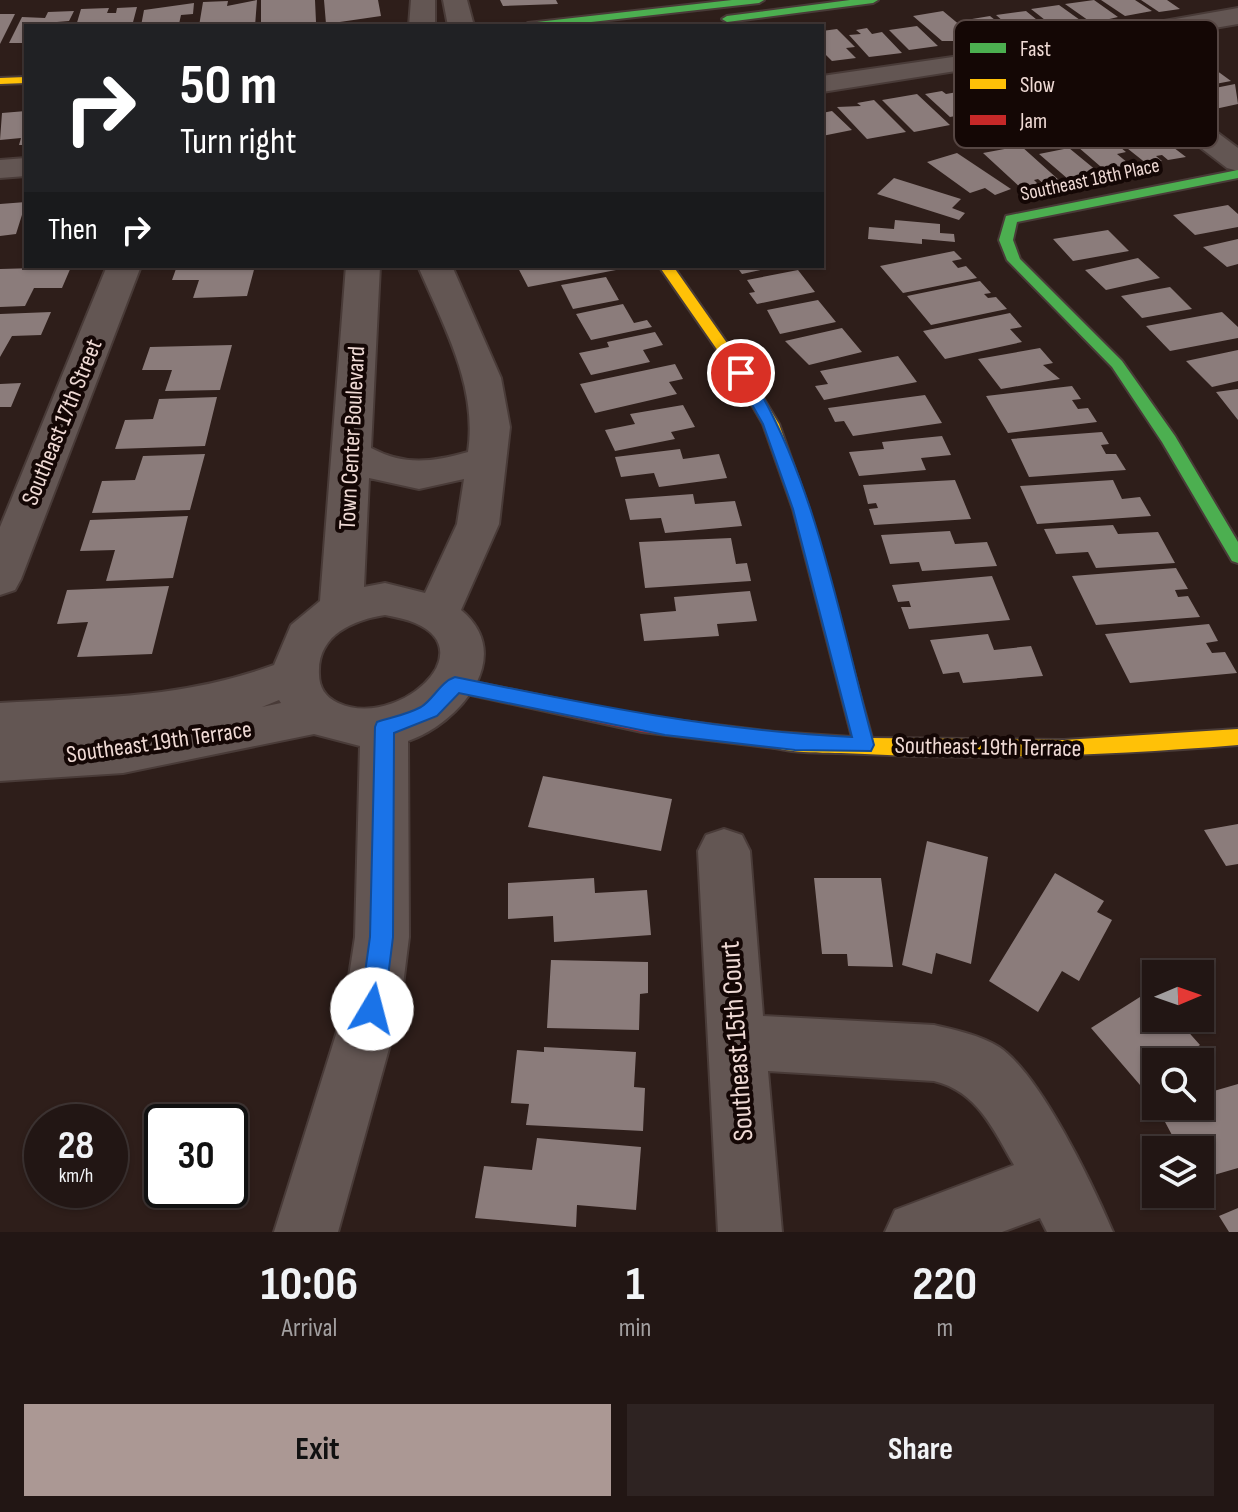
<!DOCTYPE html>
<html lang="en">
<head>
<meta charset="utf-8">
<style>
  :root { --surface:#221614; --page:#2e2322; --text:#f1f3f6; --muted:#a29fa0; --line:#3f3534; --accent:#ab9894 }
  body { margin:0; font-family:"Sofia Sans Condensed",sans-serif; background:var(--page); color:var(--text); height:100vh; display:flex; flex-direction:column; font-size:30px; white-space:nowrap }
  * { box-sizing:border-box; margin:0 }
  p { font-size:26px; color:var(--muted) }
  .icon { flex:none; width:44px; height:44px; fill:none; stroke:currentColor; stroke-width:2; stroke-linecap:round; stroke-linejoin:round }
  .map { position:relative; height:1232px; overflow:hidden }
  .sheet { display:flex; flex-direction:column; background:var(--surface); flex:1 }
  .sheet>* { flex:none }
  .banner { position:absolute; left:24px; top:24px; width:800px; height:244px; border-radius:0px; box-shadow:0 2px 6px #0004,0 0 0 2px var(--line); background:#202124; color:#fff; overflow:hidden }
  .needle { width:52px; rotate:88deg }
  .tools { position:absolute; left:1142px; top:960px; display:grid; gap:16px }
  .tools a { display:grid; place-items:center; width:72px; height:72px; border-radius:0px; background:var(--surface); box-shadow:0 2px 6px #0004,0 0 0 2px var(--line); font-size:40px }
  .speed { position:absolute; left:24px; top:1104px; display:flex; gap:16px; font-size:40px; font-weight:700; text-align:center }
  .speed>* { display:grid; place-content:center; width:104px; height:104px; border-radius:50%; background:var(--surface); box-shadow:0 2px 6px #0004,0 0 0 2px var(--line); line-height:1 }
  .speed small { font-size:20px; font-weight:400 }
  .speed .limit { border:4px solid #111; border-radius:12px; background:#fff; color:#111 }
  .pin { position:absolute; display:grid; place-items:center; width:68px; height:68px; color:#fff; margin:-34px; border:4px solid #fff; border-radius:50%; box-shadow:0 2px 8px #0007 }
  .me { position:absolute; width:88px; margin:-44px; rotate:8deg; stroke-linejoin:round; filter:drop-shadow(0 0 6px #0008) }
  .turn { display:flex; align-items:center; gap:28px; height:168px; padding:0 24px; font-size:36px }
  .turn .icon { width:104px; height:104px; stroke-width:2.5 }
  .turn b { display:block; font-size:56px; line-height:68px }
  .then { display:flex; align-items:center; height:76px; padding:0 24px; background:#0003; gap:16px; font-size:30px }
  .eta { display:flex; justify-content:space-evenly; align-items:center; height:136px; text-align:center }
  .eta b { font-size:48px; font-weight:700; line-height:56px }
  .primary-button { display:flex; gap:16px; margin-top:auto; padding:16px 24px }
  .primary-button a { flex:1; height:92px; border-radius:0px; background:var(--accent); color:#111; font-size:32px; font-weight:700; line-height:92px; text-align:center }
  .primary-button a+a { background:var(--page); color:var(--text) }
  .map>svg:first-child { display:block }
</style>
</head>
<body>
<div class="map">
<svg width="1238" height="1232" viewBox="0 0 1238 1232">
  <rect width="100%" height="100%" fill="#2e1e1a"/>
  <path fill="#8b7c7b" d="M 257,0 L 255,26 L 199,26 L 203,2 L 228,1 L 227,6 Z
    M 261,0 L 315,0 L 316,22 L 299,26 L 261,25 Z
    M 324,0 L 378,0 L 381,16 L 326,24 Z
    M 500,0 L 556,0 L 558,4 L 503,6 Z
    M 1094,0 L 1118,17 L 1092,23 L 1065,4 Z
    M 1101,0 L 1135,0 L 1152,11 L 1125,16 Z
    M 1141,0 L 1167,0 L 1180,9 L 1159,12 Z
    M 194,3 L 193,14 L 181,15 L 179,24 L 191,23 L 191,26 L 141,26 L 144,10 Z
    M 1059,5 L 1087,25 L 1054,27 L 1031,9 Z
    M 137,7 L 132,26 L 76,26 L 81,9 L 109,8 L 107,13 L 116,13 L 117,8 Z
    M 74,11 L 69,21 L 57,22 L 55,26 L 26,26 L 26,43 L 9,43 L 22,17 L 45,18 L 48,12 Z
    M 943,11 L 979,41 L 942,41 L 913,16 Z
    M 1026,11 L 1047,28 L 1020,36 L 996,15 Z
    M 0,14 L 15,14 L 0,44 Z
    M 990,16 L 1015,36 L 985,41 L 960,21 Z
    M 917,26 L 938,46 L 909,50 L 889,30 Z
    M 867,28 L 872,34 L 882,32 L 902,53 L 869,57 L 849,35 L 861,34 L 856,30 Z
    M 837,29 L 855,47 L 846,48 L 856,58 L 832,61 L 822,51 L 822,41 L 825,40 L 822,31 Z
    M 1209,65 L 1231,81 L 1189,89 L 1171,72 Z
    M 1235,84 L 1238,104 L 1215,109 L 1195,92 Z
    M 942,91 L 946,94 L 963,91 L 985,111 L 950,117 L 925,94 Z
    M 917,94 L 950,125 L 914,132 L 882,100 Z
    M 874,100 L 906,132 L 867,139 L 837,107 L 861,106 L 857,103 Z
    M 26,111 L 26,145 L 19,145 L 21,138 L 0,140 L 2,113 Z
    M 832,111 L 852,130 L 822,136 L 822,113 Z
    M 1140,122 L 1186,157 L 1168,160 L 1162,155 L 1156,156 L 1162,161 L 1147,164 L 1103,129 Z
    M 1097,128 L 1126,152 L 1117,154 L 1134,168 L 1108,173 L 1078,147 L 1092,144 L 1077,132 Z
    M 1021,146 L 1060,181 L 1044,184 L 1038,179 L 1034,180 L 1038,184 L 1021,188 L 983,153 Z
    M 1069,148 L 1097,171 L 1068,179 L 1039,154 Z
    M 957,153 L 1011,189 L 995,195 L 985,188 L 970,193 L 927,162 Z
    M 894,178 L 961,199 L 952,208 L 965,213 L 959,220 L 877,194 Z
    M 26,202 L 16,234 L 0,236 L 0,204 Z
    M 1228,205 L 1238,214 L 1238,227 L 1195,235 L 1173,215 Z
    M 895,220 L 940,224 L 940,233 L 954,234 L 955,242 L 922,239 L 922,244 L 868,239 L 869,227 L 894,229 Z
    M 1108,230 L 1129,251 L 1073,261 L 1053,239 Z
    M 1238,239 L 1238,264 L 1227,267 L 1203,247 Z
    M 954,251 L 962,259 L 952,261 L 958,268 L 966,266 L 977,278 L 903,293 L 880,266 Z
    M 1138,258 L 1160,278 L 1106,290 L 1085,270 Z
    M 177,266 L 255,266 L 247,296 L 193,298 L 199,280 L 172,280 Z
    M 517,266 L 613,266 L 616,270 L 528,287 Z
    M 736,266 L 774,266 L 774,267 L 742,274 Z
    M 71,267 L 62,288 L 34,288 L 25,306 L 0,307 L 0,269 Z
    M 798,270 L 815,292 L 757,304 L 749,293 L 755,292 L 747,280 Z
    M 606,277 L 619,300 L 573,309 L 561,285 Z
    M 980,281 L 991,293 L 984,294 L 988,298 L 996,297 L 1007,309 L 931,325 L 907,296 Z
    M 1170,287 L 1192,309 L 1142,318 L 1121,296 Z
    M 818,300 L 836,322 L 780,334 L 767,310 Z
    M 623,304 L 634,323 L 647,320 L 652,327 L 591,340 L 576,314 Z
    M 51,312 L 41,335 L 12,336 L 0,357 L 0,314 Z
    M 1222,312 L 1238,327 L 1238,338 L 1170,351 L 1146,326 Z
    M 1010,313 L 1022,327 L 1010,329 L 1022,342 L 945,359 L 923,331 Z
    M 842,328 L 862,352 L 809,365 L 785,341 Z
    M 655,332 L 663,345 L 643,350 L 650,362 L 591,375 L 579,353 L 609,347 L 607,342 Z
    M 232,345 L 220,390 L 165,391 L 172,370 L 142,370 L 150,347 Z
    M 1040,348 L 1053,363 L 1043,365 L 1060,379 L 1001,389 L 978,359 Z
    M 1238,350 L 1238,381 L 1212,387 L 1186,361 Z
    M 898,356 L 917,382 L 824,400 L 815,386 L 828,384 L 820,371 Z
    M 675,364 L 683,379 L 669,382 L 677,394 L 595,413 L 580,384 Z
    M 21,383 L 11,407 L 0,407 L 0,384 Z
    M 1072,386 L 1081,399 L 1072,400 L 1078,409 L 1088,408 L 1097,422 L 1008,433 L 986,396 Z
    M 1238,389 L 1238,420 L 1216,392 Z
    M 925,395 L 942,423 L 853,436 L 844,421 L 835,422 L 828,408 Z
    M 217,397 L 205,446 L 115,449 L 125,420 L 153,419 L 159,399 Z
    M 683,405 L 695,427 L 671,432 L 675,439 L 615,451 L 605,430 L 635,424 L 630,414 Z
    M 1102,432 L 1109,444 L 1101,445 L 1106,454 L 1116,454 L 1126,470 L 1029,477 L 1011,439 Z
    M 942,436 L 951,455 L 921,458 L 926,470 L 859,476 L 849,452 L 884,449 L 882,442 Z
    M 680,449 L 683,459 L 719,454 L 727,478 L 659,487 L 654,473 L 621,477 L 615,457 Z
    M 205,454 L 190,510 L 92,513 L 102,481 L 135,480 L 143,456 Z
    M 955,480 L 971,519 L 874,525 L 869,509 L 878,508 L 876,503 L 868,504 L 863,485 Z
    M 1113,480 L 1122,499 L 1140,497 L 1151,516 L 1037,524 L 1020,486 Z
    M 693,494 L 695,504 L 735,501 L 742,526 L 665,533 L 661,518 L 630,520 L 625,499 Z
    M 188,516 L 173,578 L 106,581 L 115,550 L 80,551 L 90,520 Z
    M 1113,525 L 1118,534 L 1158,532 L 1175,563 L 1096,568 L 1088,552 L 1056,554 L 1044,529 Z
    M 950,531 L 955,544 L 987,542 L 997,566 L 922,571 L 919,562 L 890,564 L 881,535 Z
    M 731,538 L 736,564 L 747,563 L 751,581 L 645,588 L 639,542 Z
    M 1176,568 L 1188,589 L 1175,590 L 1178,597 L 1188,596 L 1200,617 L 1096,625 L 1072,576 Z
    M 992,576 L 1010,620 L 909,629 L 901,607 L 911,607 L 909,601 L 898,602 L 892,585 Z
    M 169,586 L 152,654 L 77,657 L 88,622 L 57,624 L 67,590 Z
    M 750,591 L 757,621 L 717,624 L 719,636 L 644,641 L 640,614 L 676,611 L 674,597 Z
    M 1209,624 L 1218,641 L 1206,643 L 1212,653 L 1225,652 L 1237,673 L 1130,683 L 1105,634 Z
    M 988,634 L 994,650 L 1031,646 L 1043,676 L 963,683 L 959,672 L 943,674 L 930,640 Z
    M 543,776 L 672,799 L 661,851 L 528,827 Z
    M 1238,824 L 1238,864 L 1226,866 L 1204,830 Z
    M 927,841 L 988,857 L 971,964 L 936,953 L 932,974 L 902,965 Z
    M 1055,873 L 1104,901 L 1097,912 L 1112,920 L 1079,981 L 1062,971 L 1038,1012 L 989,981 Z
    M 594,878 L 595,893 L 647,890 L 651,935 L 554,942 L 553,916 L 508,919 L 508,883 Z
    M 814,878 L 881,878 L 893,967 L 848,966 L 847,954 L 822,954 Z
    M 551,960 L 648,962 L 648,993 L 640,994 L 639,1030 L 547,1028 Z
    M 1151,990 L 1156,996 L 1156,1018 L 1176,1018 L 1200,1045 L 1175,1062 L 1156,1062 L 1156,1074 L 1140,1085 L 1091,1028 Z
    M 544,1047 L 636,1052 L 634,1087 L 645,1088 L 643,1131 L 526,1125 L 529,1104 L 511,1103 L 517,1050 L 544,1052 Z
    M 1238,1084 L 1238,1168 L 1200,1179 L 1200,1150 L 1180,1150 L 1157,1107 L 1200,1106 L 1200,1095 Z
    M 537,1138 L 641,1147 L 636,1210 L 577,1205 L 576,1227 L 475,1218 L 484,1166 L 532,1170 Z
    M 1238,1208 L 1238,1232 L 1229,1232 L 1219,1216 Z"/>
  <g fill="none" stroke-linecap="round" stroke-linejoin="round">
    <defs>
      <path id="street" d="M 411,0 L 435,0 L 435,26 L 409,26 Z
        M 443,0 L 467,0 L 474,26 L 448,26 Z
        M 1238,8 L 1238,24 L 1103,47 L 1238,148 L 1238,171 L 1227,168 L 1076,52 L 822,92 L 822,76 L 987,52 Z
        M 26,158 L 26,176 L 0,178 L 0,160 Z
        M 107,266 L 141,266 L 21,579 L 15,590 L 0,595 L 0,527 Z
        M 346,266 L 380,266 L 371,448 C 405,466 432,462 468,452 C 478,386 443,325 418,266 L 452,266 L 501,378 L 510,427 L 499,524 L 461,610 C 517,656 459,724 408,741 L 409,937 L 400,1009 L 338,1232 L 274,1232 L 344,1009 L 355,937 L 360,746 L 314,734 L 123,773 L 0,781 L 0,741 L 125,733 L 0,741 L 0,703 C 98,697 181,699 274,665 L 291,625 L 320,601 ZM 369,478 L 419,489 L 464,479 L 457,524 L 425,593 L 385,583 L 364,587 ZM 385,615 C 395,617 406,619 415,623 C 484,652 396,730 338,703 C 325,697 319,687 319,674 C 317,635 353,620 385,615 ZM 279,700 L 281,703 L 262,707 Z
        M 724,829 L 742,835 L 750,851 L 763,1016 L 934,1025 C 955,1030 980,1035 999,1047 C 1040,1074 1093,1185 1113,1232 L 1047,1232 L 1040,1218 L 1002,1232 L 885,1232 L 895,1210 L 1014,1165 C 993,1129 977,1091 934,1081 L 768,1071 L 782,1232 L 718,1232 L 698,851 L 706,835 Z"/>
      <path id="fast" d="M 732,0 L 764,0 L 759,3 L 556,26 L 523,26 L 528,23 Z
        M 850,0 L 878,0 L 873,3 L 727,22 L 722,19 L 727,16 Z
        M 1238,170 L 1238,178 L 1017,222 L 1013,240 L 1020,259 L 1122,361 L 1175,436 L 1238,542 L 1238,563 L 1232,561 L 1162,442 L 1112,367 L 1007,260 L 999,240 L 1006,216 Z"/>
      <path id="slow" d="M 26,77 L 26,83 L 0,84 L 0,78 Z
        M 659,266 L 673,266 L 748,373 L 779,424 L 809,509 L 872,738 L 1064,740 L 1238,729 L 1238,745 C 1114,755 990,760 865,754 C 835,752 797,755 768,746 L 765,740 L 768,734 L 775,732 L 852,737 L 793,509 L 763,424 L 734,374 Z"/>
      <path id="jam" d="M 455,678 L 642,716 L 775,732 L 782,734 L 785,740 L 782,746 L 775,748 L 642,732 L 448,690 L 446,685 L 448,680 Z"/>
    </defs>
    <use href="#street" stroke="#493b38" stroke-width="4"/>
    <use href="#fast" stroke="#493b38" stroke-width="4"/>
    <use href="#slow" stroke="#493b38" stroke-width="4"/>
    <use href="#jam" stroke="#493b38" stroke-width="4"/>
    <use href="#street" fill="#635653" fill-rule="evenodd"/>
    <use href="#fast" fill="#4caf50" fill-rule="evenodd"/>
    <use href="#slow" fill="#ffc107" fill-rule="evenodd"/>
    <use href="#jam" fill="#c62828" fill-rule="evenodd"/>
  </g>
  <path fill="#1a73e8" stroke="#114b97" stroke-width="2" d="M 736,370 L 747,370 C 816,478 840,622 874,745 L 871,751 L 795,750 L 665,735 L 459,693 L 437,716 L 394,733 L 393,937 L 384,1009 L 380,1017 L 372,1020 L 364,1017 L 360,1009 L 370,937 L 375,727 L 377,722 C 392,717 406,715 421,707 C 434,699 440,682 455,677 C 587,704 717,731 852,737 L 793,509 L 763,424 L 734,373 Z"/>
  <g text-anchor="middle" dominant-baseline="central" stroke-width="8" stroke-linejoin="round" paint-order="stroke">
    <g font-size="20" fill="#efdad5" stroke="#140705">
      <text transform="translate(1090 180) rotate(-12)">Southeast 18th Place</text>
    </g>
    <g font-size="24" fill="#efdad5" stroke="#140705">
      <text transform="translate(62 422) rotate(-68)">Southeast 17th Street</text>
      <text transform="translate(352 438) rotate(-87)">Town Center Boulevard</text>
      <text transform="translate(159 742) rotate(-8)">Southeast 19th Terrace</text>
      <text transform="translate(988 747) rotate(1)">Southeast 19th Terrace</text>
    </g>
    <g font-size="28" fill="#efdad5" stroke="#140705">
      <text transform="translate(737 1041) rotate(-94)">Southeast 15th Court</text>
    </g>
  </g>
  <rect x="954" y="20" width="264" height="128" rx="12" fill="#140705" stroke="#564643" stroke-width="2"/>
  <rect x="970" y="43" width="36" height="10" fill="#4caf50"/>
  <rect x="970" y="79" width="36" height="10" fill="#ffc107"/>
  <rect x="970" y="115" width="36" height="10" fill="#c62828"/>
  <g font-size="22" fill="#efdad5">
    <text x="1020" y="56">Fast</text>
    <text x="1020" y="92">Slow</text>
    <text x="1020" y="128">Jam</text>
  </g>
</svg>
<div class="tools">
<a><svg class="needle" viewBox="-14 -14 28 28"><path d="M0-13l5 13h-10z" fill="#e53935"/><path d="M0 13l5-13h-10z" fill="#a29fa0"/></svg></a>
<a><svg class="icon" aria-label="search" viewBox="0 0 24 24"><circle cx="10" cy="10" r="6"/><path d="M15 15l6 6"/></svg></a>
<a><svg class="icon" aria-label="layers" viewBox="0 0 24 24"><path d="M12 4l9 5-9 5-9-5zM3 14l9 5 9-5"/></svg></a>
</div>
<div class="speed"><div>28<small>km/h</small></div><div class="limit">30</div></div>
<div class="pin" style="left:741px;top:373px;background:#d93025"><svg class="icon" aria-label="arrive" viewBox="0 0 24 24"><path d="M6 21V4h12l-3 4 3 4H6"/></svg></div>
<svg class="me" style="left:372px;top:1009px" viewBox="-20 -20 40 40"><circle r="19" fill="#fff"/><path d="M0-13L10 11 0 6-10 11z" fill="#1a73e8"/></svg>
<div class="banner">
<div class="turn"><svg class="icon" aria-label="right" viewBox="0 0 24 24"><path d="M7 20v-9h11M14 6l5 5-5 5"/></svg><div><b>50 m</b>Turn right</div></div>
<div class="then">Then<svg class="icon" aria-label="right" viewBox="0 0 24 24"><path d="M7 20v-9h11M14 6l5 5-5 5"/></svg></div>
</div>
</div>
<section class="sheet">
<div class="eta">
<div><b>10:06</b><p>Arrival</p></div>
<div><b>1</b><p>min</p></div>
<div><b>220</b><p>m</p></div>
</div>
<div class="primary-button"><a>Exit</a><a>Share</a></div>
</section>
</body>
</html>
